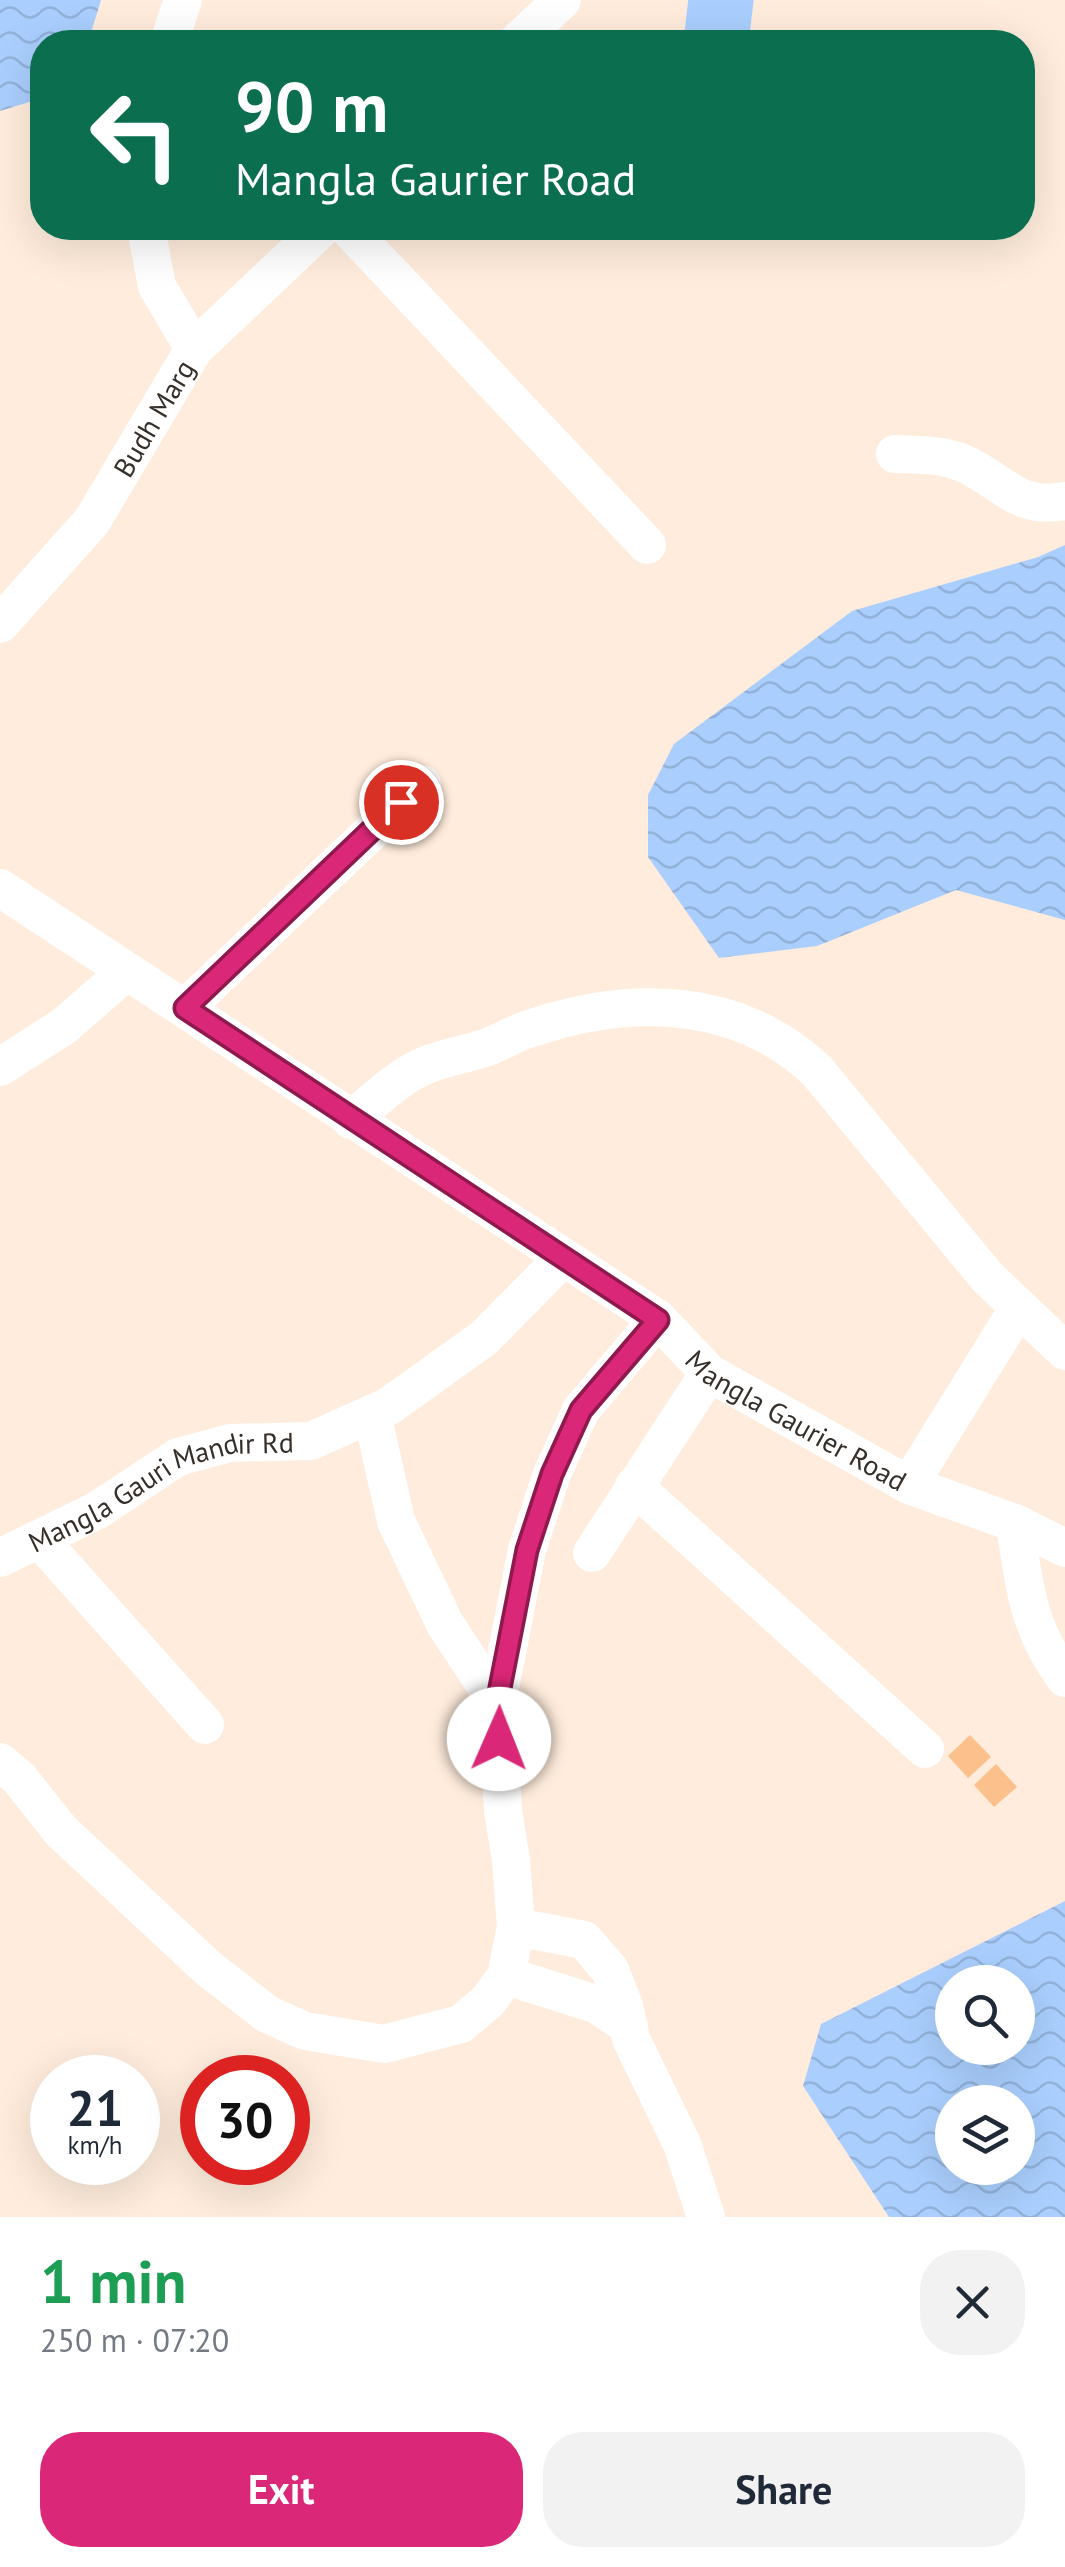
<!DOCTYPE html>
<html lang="en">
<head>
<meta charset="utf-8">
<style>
  :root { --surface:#fff; --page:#f2f2f3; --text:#1f2937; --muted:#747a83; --accent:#db2777 }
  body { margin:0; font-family:"PT Sans",sans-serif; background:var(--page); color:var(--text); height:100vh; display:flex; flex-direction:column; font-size:38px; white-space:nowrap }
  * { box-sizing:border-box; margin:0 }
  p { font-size:32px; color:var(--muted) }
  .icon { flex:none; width:55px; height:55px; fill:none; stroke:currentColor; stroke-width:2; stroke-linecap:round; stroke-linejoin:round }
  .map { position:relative; height:2217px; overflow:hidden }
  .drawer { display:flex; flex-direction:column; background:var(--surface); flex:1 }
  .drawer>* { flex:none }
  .top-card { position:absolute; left:30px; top:30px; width:1005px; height:210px; border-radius:40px; box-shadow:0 10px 40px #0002; background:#0b6e4f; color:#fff; overflow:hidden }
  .controls { position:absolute; left:935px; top:1965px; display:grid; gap:20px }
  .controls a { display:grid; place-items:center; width:100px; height:100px; border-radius:50%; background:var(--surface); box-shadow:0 10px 40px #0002; font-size:50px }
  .speed { position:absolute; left:30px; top:2055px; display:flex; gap:20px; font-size:50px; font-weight:700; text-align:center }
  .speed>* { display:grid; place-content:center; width:130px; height:130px; border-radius:50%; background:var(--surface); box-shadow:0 10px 40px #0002; line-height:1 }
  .speed small { font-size:25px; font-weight:400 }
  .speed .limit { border:15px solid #d22; background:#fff; color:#111 }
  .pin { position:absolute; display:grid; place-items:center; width:85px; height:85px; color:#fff; margin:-42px; border:5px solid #fff; border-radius:50%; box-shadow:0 2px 10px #0007 }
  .me { position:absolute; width:110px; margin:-55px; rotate:1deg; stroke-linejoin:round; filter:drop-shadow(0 0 8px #0008) }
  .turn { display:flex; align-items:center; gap:35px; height:210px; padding:0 40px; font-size:45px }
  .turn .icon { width:130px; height:130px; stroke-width:2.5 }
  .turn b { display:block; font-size:70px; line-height:85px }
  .round { display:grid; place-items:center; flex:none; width:105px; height:105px; border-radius:40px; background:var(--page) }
  .head { display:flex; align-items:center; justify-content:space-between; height:170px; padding:0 40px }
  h1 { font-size:60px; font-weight:700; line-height:75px; color:#1e9e55 }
  .button { display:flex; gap:20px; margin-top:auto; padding:20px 40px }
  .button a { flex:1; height:115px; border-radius:40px; background:var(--accent); color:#fff; font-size:40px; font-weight:700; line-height:115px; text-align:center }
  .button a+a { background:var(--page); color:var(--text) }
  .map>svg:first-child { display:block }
</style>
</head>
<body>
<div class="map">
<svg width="1065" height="2217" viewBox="0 0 1065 2217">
  <defs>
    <pattern id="water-waves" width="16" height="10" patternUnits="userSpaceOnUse" patternTransform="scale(2.5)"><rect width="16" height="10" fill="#aacffe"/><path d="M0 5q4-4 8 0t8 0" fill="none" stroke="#93b2da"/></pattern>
  </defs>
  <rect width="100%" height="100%" fill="#ffecdc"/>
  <path fill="url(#water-waves)" fill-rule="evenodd" d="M 0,0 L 101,0 L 88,42 L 42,42 L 42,98 L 0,111 Z
    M 1065,545 L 1065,920 L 956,890 L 817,946 L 719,958 L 648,857 L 648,795 L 674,744 L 852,611 L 1038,557 Z
    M 1065,1901 L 1065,2217 L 889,2217 L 803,2086 L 821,2024 ZM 952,1982 L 1018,1982 L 1018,2048 L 952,2048 ZM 952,2102 L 1018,2102 L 1018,2168 L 952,2168 Z"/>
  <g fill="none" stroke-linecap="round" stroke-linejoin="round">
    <path stroke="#aacffe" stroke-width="65" d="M 716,42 L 721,0"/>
  </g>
  <path fill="#fbc08b" d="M 970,1735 L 991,1757 L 968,1778 L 948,1756 Z
    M 996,1764 L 1017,1787 L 994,1807 L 974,1785 Z"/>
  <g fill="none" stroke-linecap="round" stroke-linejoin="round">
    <g stroke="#fff" stroke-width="38">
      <path d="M 169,42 L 183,0"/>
      <path d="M 517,42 L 562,0"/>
      <path d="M 146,228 L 157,286 L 194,349"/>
      <path d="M 348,228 L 647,545"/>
      <path d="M 895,454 C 918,455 943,454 965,464 C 1004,482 1017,510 1065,501"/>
      <path id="s1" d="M 0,624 L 92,521 L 194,349 L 322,228"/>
      <path id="s2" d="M 0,888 L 658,1319 L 709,1373 L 909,1485 L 1015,1523 L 1065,1548"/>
      <path d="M 185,1008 L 422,784"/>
      <path d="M 0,1067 L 64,1026 L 127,971"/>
      <path d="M 351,1120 C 373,1102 398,1077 424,1066 C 445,1057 469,1054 490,1046 C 504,1041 517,1032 532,1028 C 630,995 738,996 817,1071 L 988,1278 L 1065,1351"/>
      <path d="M 372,1414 L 396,1521 L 445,1624 L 497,1703"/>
      <path d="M 909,1485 L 1018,1309"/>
      <path d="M 634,1486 L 925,1749"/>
      <path d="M 1015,1523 C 1023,1582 1028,1629 1065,1678"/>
      <path d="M 41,1541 L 205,1725"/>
      <path d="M 592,1553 L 709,1373"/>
      <path id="s3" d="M 0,1558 L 96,1511 L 178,1457 L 230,1443 L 311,1441 L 389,1406 L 484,1338 L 563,1258"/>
      <path d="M 0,1762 L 19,1778 L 61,1831 L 208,1968 L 267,2014 L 305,2031 L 384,2044 L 461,2024 L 489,2000 L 506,1976 L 516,1927 L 511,1860 L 503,1811 L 497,1703 L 527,1550 L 552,1474 L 581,1410 L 658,1319"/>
      <path d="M 516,1927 L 584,1940 L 610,1970 L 624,2006 L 631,2039 L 682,2144 L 706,2217"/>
      <path d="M 506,1976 L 596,2004 L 629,2026"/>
    </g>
  </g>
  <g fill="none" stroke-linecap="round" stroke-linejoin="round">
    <defs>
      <path id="route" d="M 401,802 L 185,1008 L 658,1320 L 581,1410 L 552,1474 L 527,1550 L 497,1703 L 499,1739"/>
    </defs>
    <use href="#route" stroke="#8e194d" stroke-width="25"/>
    <use href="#route" stroke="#db2777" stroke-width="18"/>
  </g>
  <g text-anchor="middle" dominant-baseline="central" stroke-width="8" stroke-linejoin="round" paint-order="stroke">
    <g font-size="28" fill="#362f29" stroke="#fdfdfd">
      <text stroke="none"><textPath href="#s1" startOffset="258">Budh Marg</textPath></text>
      <text stroke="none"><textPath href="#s2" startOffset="960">Mangla Gaurier Road</textPath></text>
      <text stroke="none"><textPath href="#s3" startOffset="178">Mangla Gauri Mandir Rd</textPath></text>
    </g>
  </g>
</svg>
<div class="controls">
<a><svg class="icon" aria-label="search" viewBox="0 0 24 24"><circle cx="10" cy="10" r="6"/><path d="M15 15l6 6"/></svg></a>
<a><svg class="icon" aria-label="layers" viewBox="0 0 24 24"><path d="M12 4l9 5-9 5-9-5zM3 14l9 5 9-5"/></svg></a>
</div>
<div class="speed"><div>21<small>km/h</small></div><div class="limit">30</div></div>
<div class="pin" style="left:401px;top:802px;background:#d93025"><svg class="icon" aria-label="arrive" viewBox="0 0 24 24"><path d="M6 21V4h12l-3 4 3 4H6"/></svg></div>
<svg class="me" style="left:499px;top:1739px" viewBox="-20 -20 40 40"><circle r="19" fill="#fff"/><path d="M0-13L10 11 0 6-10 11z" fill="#db2777"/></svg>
<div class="top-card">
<div class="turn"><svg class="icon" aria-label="left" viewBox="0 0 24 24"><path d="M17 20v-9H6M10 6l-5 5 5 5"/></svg><div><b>90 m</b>Mangla Gaurier Road</div></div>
</div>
</div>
<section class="drawer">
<div class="head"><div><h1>1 min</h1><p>250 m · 07:20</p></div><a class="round"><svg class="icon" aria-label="close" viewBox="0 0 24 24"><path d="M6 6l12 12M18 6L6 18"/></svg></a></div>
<div class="button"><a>Exit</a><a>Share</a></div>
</section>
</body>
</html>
